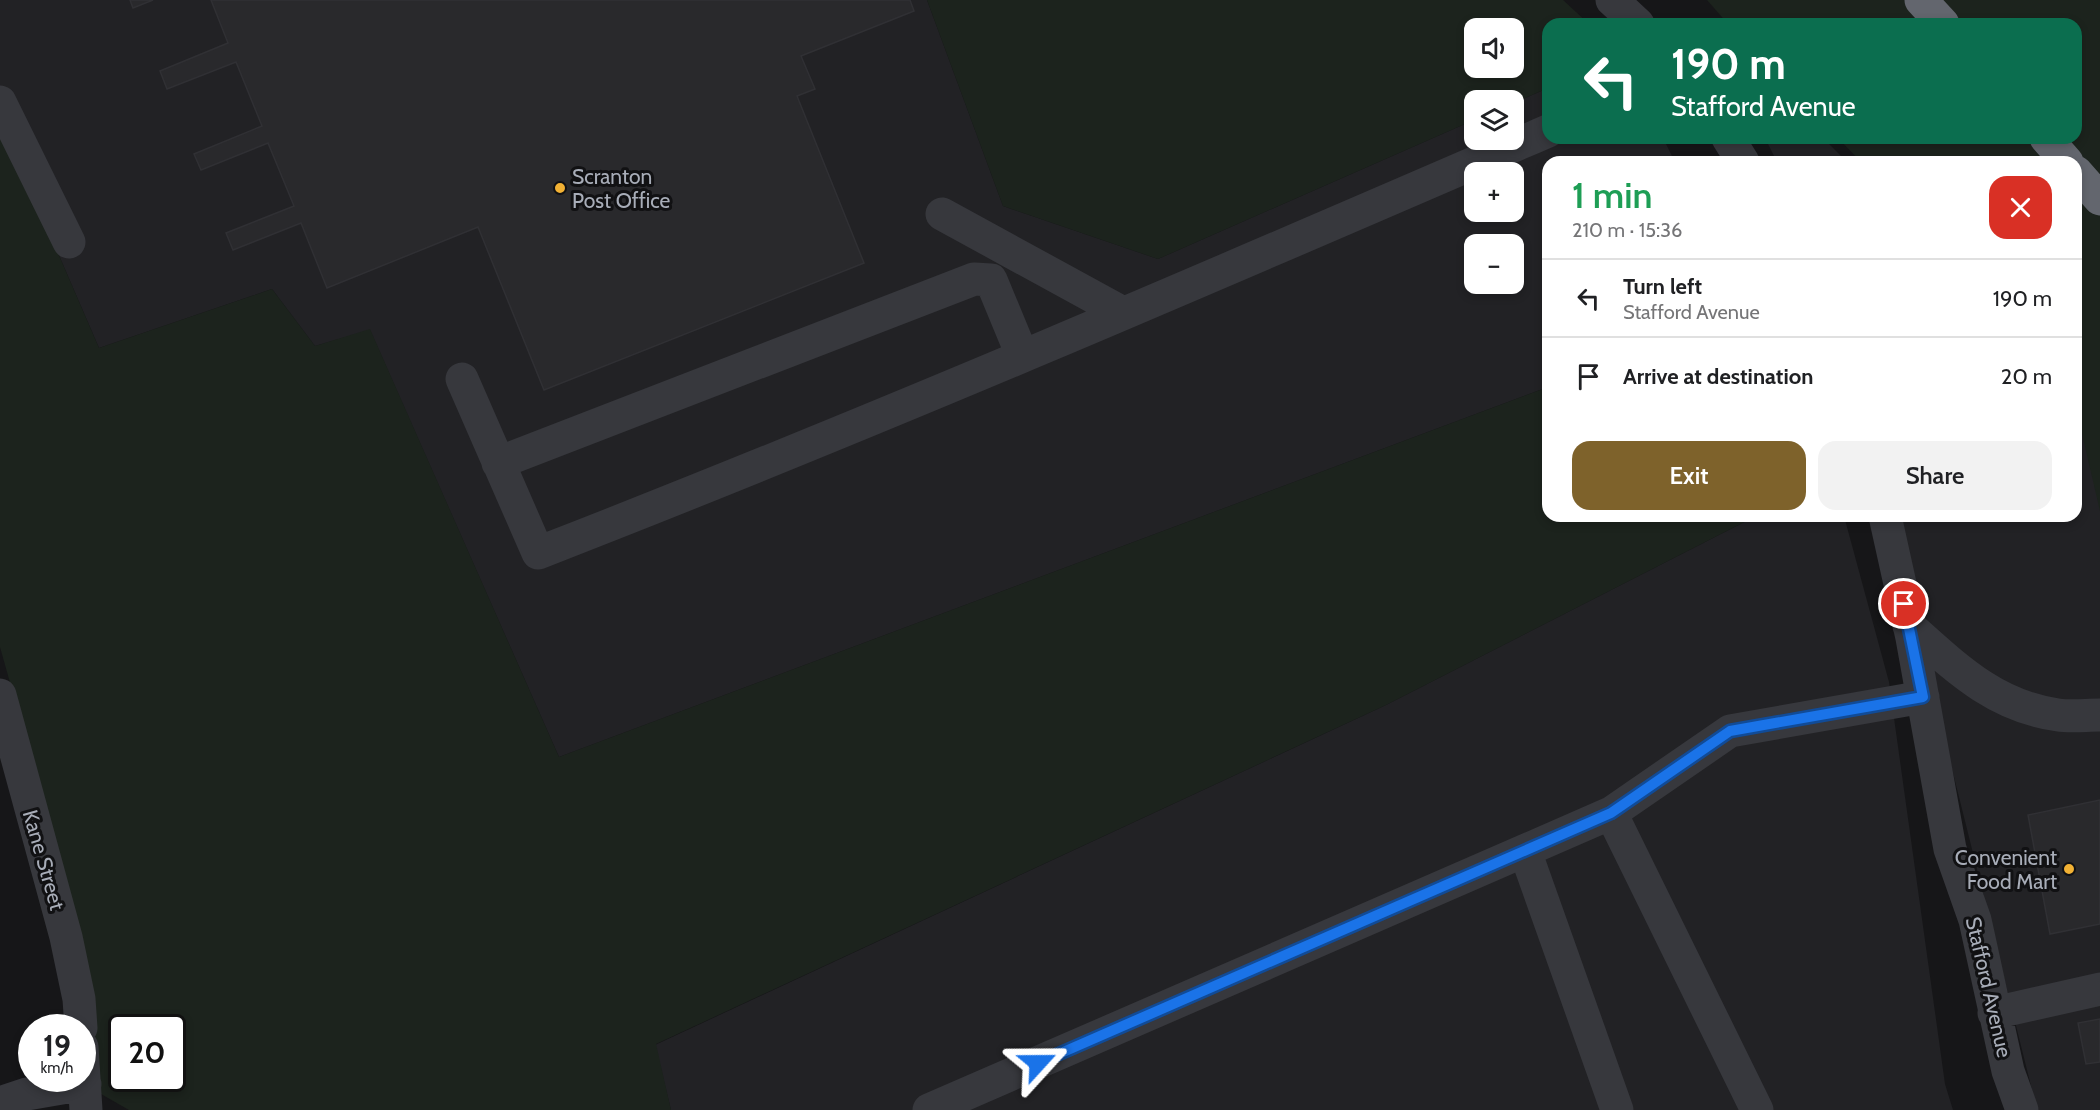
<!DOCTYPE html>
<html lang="en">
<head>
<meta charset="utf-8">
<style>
  :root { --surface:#fff; --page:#f2f2f2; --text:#202124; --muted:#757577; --line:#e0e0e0; --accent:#7e622b }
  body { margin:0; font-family:Cabin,sans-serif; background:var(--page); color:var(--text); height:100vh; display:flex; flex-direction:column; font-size:22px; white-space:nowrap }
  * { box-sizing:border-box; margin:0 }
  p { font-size:20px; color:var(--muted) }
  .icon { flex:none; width:33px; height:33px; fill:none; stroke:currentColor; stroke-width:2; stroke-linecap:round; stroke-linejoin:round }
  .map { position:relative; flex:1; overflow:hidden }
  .panel { position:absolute; left:1542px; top:156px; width:540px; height:366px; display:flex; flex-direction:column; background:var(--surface); border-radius:18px; box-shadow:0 3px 9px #0003 }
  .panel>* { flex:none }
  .guide { position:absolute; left:1542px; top:18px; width:540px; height:126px; border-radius:18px; box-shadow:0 3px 9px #0003; background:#0b6e4f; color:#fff; overflow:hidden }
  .controls { position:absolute; left:1464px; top:18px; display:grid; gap:12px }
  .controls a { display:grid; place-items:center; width:60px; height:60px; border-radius:12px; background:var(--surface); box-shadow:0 3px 9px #0003; font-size:30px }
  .speed { position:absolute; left:18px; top:1014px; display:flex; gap:12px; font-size:30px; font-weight:700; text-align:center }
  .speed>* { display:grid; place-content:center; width:78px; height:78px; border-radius:50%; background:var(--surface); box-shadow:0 3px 9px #0003; line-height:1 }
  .speed small { font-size:15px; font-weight:400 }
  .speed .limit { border:3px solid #111; border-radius:9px; background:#fff; color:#111 }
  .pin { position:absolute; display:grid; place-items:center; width:51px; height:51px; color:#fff; margin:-26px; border:3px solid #fff; border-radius:50%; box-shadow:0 2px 6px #0007 }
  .me { position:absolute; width:66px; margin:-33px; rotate:66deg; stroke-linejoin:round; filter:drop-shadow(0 0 4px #0008) }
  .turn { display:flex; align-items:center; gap:21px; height:126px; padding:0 30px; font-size:27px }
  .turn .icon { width:78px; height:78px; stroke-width:2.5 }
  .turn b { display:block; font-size:42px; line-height:51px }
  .round { display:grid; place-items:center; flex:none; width:63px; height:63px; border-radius:18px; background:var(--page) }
  .headline { display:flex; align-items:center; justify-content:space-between; height:102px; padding:0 30px }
  h1 { font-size:36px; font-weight:600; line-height:45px; color:#1e9e55 }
  .primary-button { display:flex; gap:12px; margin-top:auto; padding:12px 30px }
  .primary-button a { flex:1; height:69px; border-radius:18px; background:var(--accent); color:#fff; font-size:24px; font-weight:600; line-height:69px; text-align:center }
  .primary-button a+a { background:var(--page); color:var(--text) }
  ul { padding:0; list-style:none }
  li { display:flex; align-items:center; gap:18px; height:78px; padding:0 30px; border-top:2px solid var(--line) }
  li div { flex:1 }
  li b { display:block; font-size:22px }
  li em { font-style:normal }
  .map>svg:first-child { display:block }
</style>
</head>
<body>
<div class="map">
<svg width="2100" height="1110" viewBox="0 0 2100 1110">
  <rect width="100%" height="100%" fill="#161618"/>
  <path fill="#222225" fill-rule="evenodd" d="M 0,0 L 927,0 L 1003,206 L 1158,259 L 1474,120 L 1474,140 L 1514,140 L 1514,103 L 1548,88 L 1548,138 L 1663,138 L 1675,162 L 1548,162 L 1548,387 L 559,757 L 370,330 L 315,346 L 272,289 L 99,348 L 0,119 ZM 1474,172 L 1514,172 L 1514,212 L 1474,212 ZM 1474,244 L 1514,244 L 1514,284 L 1474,284 Z
    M 1765,138 L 1823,138 L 1847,162 L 1777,162 Z
    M 2076,272 L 2100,412 L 2100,1110 L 2037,1110 L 1889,516 L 2076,516 Z
    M 1756,516 L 1844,516 L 1889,682 L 1945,1084 L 1953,1110 L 671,1110 L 655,1045 L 1386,705 Z"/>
  <path fill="#1c231d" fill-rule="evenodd" d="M 927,0 L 1563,0 L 1589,24 L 1548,24 L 1548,88 L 1514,103 L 1514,100 L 1474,100 L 1474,120 L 1158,259 L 1003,206 ZM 1474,28 L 1514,28 L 1514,68 L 1474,68 Z
    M 1707,0 L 2100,0 L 2100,511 L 2076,408 L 2076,162 L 1861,162 L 1838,138 L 2076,138 L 2076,24 L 1728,24 Z
    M 0,119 L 99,348 L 272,289 L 315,346 L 370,329 L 559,757 L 1548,387 L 1548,516 L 1756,516 L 1386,705 L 656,1044 L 671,1110 L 129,1110 L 101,1094 L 57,850 L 0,647 ZM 122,1028 L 172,1028 L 172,1078 L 122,1078 Z"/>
  <path fill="#29292c" stroke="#303034" stroke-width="1.5" d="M 130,0 L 153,0 L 133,8 Z
    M 211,0 L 910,0 L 914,11 L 801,56 L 815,89 L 797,96 L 864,263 L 544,390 L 478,227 L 327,288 L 301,223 L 233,250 L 226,233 L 294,206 L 268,143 L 201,170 L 194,154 L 262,126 L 236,62 L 167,89 L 160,71 L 228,43 Z
    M 2100,800 L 2100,924 L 2050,934 L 2028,815 Z
    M 2100,1019 L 2100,1062 L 2086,1064 L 2078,1023 Z"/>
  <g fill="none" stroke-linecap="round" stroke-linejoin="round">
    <path stroke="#37383d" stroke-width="33" d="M 1612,0 L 1638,24
      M 0,102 L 69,242
      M 1728,138 L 1743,162
      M 942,214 L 1123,313
      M 462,379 L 538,553 C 878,421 1213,276 1548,131
      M 498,463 L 974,279 L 991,280 L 1022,355
      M 1885,516 L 1912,638 L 1950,849 L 1975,920 L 2008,1071 L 2022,1110
      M 1909,626 C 1955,667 1994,706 2058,715 C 2072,717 2086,715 2100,715
      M 0,695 L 66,937 L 79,999 L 81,1028
      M 1611,813 L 1757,1110
      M 1525,851 L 1617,1110
      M 1994,1013 L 2100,989
      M 82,1047 L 86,1110
      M 0,1103 L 27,1094 L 85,1084
      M 929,1110 L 1611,813 L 1730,731 L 1923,697"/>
    <path stroke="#63666e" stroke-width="33" d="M 1921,0 L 1943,24
      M 2046,138 L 2067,162
      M 2076,172 L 2100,199"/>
  </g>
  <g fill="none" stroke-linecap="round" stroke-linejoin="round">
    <defs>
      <path id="route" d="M 1038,1063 L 1611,813 L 1730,731 L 1923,697 L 1904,604"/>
    </defs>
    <use href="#route" stroke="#114b97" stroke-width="15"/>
    <use href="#route" stroke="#1a73e8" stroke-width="10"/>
  </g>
  <g fill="#f2b134" stroke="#111113" stroke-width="2">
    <circle cx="560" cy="188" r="6"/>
    <circle cx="2069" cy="869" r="6"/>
  </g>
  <g text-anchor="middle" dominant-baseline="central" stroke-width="6" stroke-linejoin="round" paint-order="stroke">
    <g font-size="21" fill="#a8adb8" stroke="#111113" text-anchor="start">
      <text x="572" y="176">Scranton<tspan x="572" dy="24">Post Office</tspan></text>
      <text x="2057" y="857" text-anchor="end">Convenient<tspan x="2057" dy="24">Food Mart</tspan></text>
    </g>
    <g font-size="21" fill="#a8adb8" stroke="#111113">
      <text transform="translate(44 860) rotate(74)">Kane Street</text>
      <text transform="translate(1989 987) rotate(77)">Stafford Avenue</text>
    </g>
  </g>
</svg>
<div class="controls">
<a><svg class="icon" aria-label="sound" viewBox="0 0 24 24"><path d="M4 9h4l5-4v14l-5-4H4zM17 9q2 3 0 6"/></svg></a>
<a><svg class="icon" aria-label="layers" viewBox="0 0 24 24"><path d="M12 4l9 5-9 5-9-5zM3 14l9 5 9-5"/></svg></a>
<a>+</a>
<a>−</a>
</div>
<div class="speed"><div>19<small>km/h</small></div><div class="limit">20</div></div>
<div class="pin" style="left:1904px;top:604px;background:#d93025"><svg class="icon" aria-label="arrive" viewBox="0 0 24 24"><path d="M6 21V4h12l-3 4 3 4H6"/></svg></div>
<svg class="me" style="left:1038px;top:1063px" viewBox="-20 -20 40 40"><path d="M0-17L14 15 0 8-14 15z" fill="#1a73e8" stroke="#fff" stroke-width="4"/></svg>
<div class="guide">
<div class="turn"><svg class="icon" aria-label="left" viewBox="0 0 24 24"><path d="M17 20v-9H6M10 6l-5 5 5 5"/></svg><div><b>190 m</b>Stafford Avenue</div></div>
</div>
<section class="panel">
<div class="headline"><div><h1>1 min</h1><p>210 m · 15:36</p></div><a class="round" style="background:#d93025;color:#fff"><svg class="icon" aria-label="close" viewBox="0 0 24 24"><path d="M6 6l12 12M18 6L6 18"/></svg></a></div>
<ul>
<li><svg class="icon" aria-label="left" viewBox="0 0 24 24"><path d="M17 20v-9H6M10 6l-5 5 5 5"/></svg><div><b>Turn left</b><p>Stafford Avenue</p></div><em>190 m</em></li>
<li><svg class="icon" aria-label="arrive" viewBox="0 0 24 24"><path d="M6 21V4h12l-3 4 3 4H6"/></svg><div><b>Arrive at destination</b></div><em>20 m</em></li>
</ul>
<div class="primary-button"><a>Exit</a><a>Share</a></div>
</section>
</div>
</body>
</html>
